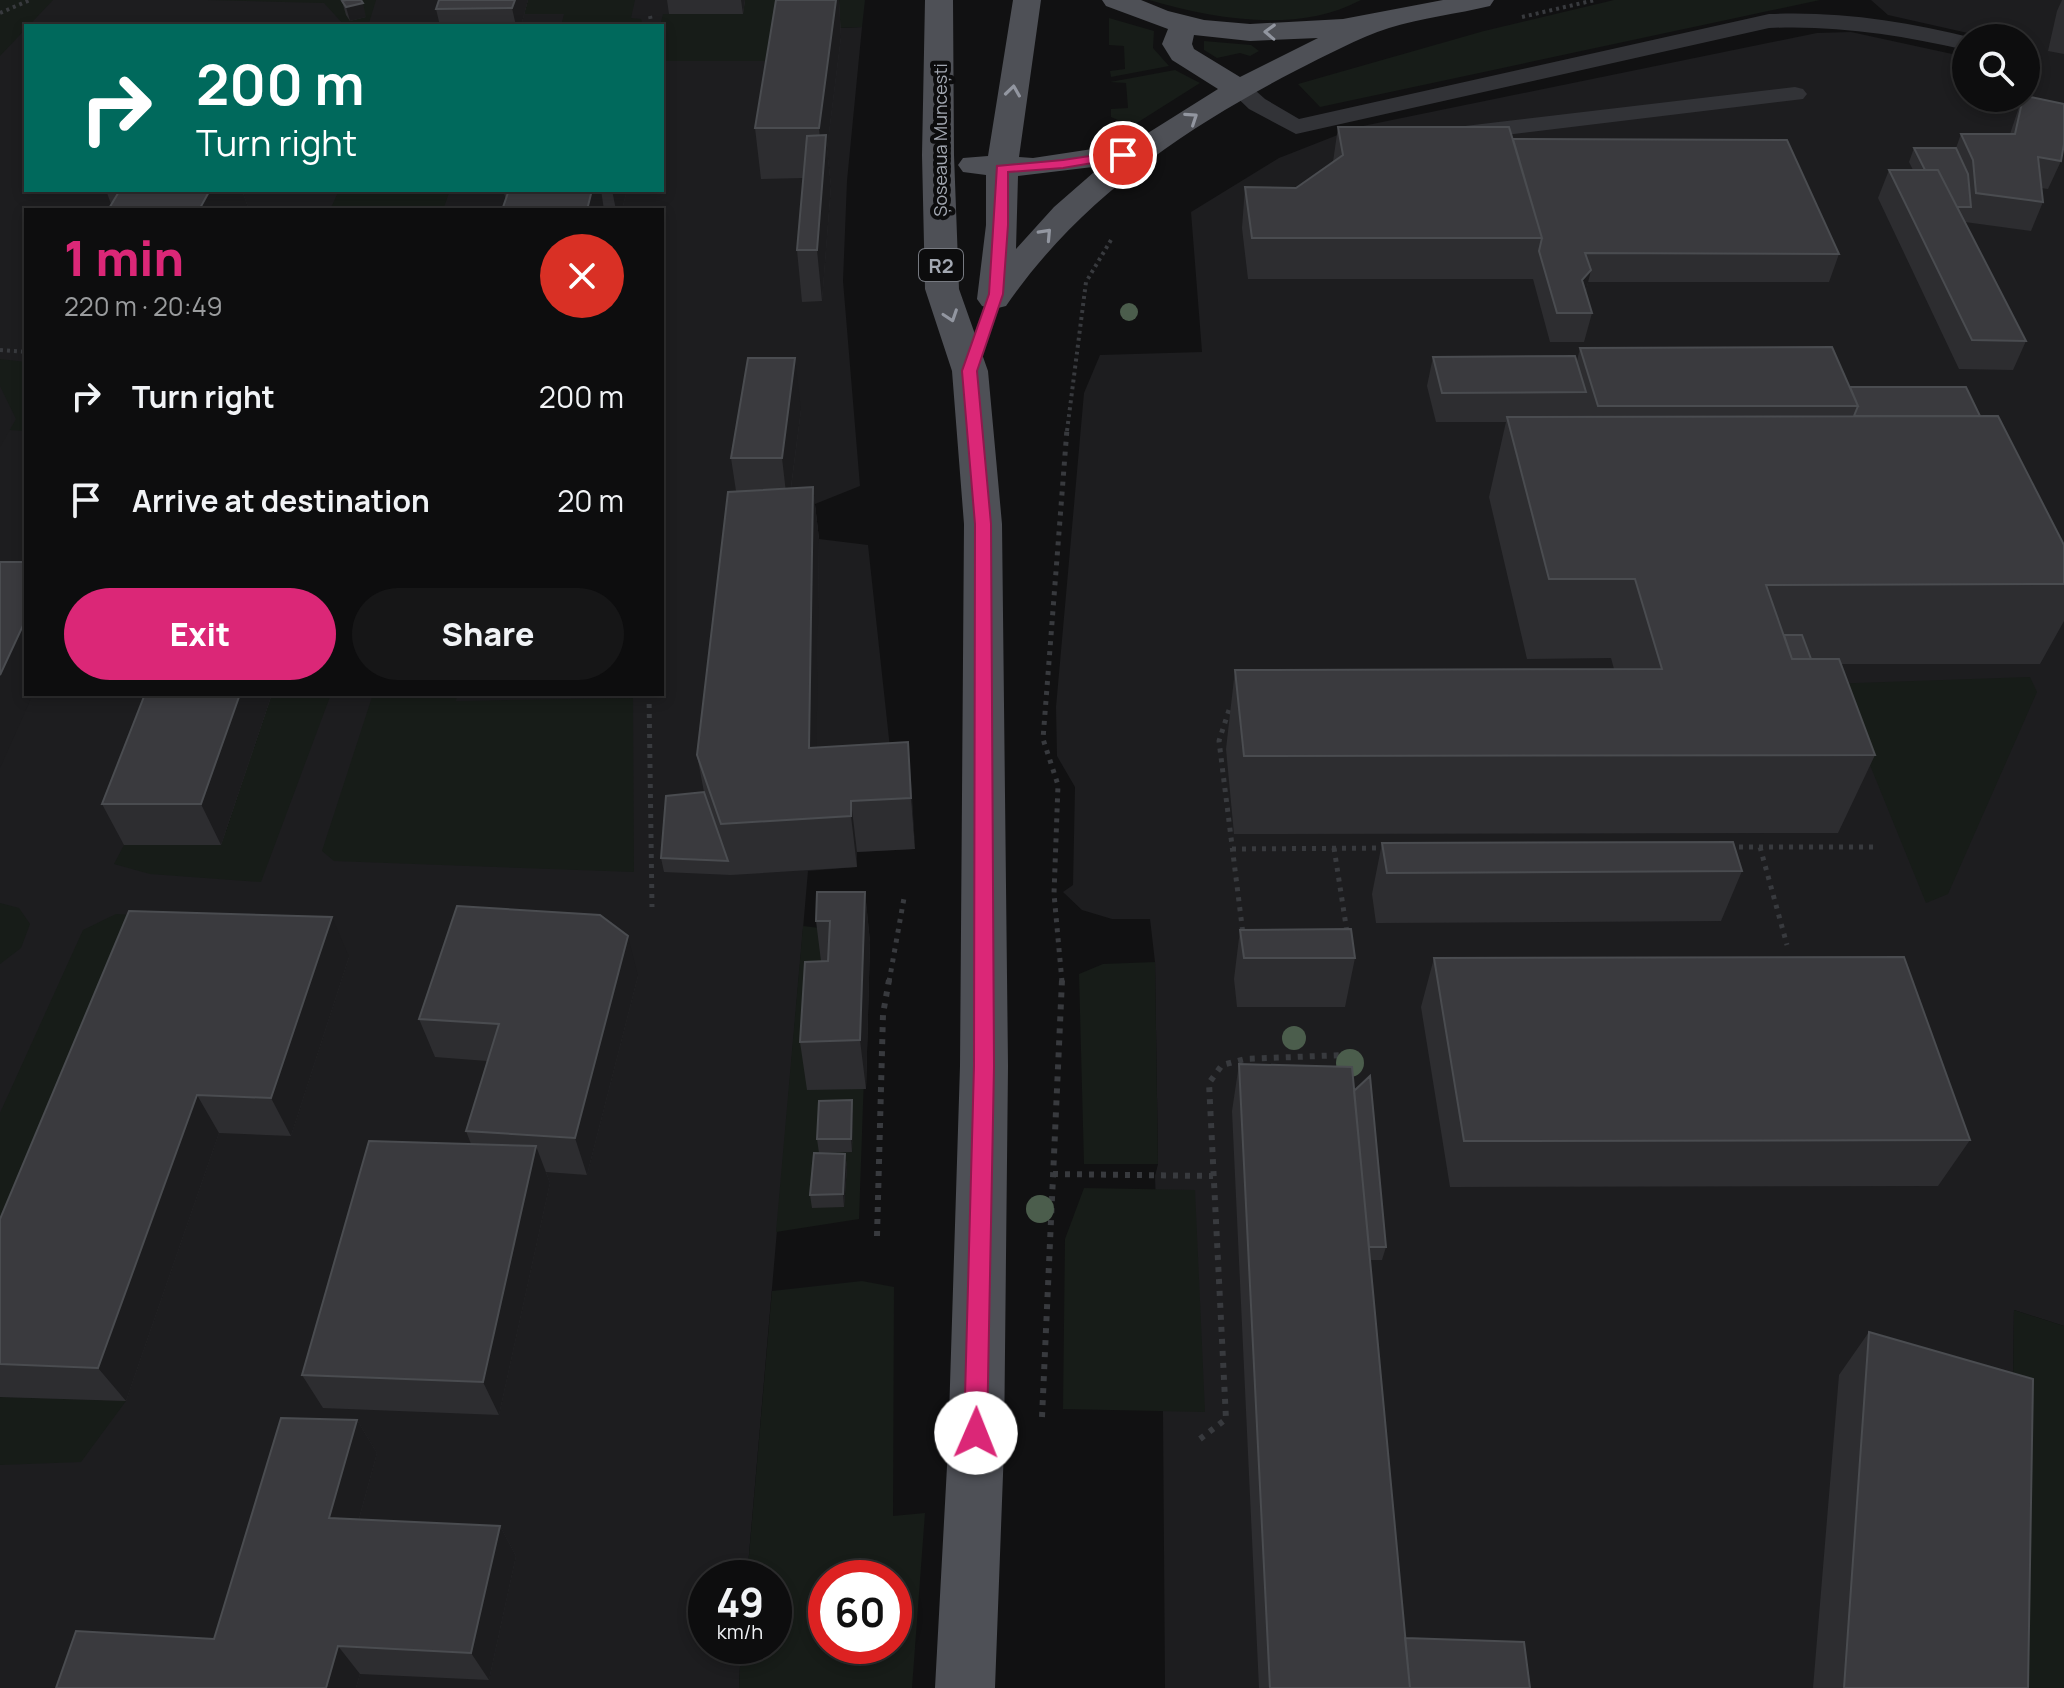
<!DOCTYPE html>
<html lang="en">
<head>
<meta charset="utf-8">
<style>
  :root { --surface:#0d0d0e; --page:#161617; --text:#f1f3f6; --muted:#9a9c9e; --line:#2d2d2e; --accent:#db2777 }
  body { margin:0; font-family:Manrope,sans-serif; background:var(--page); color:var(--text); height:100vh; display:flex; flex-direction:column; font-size:30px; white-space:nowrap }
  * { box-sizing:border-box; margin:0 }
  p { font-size:26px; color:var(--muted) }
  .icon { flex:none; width:44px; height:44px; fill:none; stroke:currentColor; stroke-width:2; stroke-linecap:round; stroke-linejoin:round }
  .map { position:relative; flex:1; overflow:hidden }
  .panel { position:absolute; left:24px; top:208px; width:640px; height:488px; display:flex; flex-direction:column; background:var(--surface); border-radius:0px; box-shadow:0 4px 12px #0003,0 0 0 2px var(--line) }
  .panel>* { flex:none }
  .hud { position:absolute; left:24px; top:24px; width:640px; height:168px; border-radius:0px; box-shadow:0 4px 12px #0003,0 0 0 2px var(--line); background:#00695c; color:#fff; overflow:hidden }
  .buttons { position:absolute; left:1952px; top:24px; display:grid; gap:16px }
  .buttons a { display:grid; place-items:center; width:88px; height:88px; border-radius:50%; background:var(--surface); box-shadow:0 4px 12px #0003,0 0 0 2px var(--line); font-size:40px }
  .speed { position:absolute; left:688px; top:1560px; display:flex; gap:16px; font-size:40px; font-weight:700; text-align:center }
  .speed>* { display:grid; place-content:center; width:104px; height:104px; border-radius:50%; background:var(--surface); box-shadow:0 4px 12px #0003,0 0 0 2px var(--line); line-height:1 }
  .speed small { font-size:20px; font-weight:400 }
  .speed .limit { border:12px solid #d22; background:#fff; color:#111 }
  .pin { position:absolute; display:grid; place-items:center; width:68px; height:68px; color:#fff; margin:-34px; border:4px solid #fff; border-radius:50%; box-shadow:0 2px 8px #0007 }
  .me { position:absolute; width:88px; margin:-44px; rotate:1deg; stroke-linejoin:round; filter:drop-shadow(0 0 6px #0008) }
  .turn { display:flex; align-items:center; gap:28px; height:168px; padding:0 40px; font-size:36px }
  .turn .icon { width:104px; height:104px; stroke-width:2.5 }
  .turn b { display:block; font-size:56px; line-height:68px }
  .round { display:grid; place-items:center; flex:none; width:84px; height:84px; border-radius:42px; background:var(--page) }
  .head { display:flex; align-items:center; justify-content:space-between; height:136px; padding:0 40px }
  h1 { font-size:48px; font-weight:800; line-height:60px; color:var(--accent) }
  .button { display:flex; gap:16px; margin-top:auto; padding:16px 40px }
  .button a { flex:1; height:92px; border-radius:48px; background:var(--accent); color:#fff; font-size:32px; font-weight:800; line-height:92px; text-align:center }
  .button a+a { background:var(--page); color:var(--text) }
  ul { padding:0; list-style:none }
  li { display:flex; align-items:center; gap:24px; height:104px; padding:0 40px }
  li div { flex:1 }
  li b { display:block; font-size:30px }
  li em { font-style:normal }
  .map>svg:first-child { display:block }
</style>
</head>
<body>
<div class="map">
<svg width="2064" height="1688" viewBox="0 0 2064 1688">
  <rect width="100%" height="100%" fill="#111112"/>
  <path fill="#1d1d1f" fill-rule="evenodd" d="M 0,0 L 789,0 L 810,29 L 862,27 L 847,181 L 843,281 L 860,486 L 800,510 L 736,544 L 819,539 L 868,545 L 895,794 L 915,849 L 857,852 L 857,867 L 808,871 L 747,1578 L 706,1578 L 706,1646 L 741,1646 L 739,1688 L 0,1688 ZM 26,26 L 662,26 L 662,190 L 26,190 ZM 26,210 L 662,210 L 662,694 L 26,694 Z
    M 1871,0 L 2064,0 L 2064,1326 L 2014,1310 L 2009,1688 L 1165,1688 L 1163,1412 L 1155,1176 L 1158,1164 L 1155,962 L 1150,919 L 1112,919 L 1082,910 L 1063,892 L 1073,885 L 1075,787 L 1057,756 L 1056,707 L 1084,393 L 1100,355 L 1202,352 L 1191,212 L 1279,158 L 1358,127 L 1817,33 L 1851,32 L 1966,57 L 1966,98 L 2026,98 L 2026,71 L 2031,48 L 2026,46 L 2026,38 L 1990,38 L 1888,15 Z"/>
  <path fill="#171c18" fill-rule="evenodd" d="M 0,0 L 53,0 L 0,56 Z
    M 207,0 L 376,0 L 368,26 L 345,26 L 324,3 Z
    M 528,0 L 635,0 L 631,18 L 641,19 L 643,26 L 561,26 L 564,14 L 524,14 Z
    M 745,0 L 865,0 L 862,27 L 810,29 L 780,61 L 662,61 L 660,26 L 663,14 L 743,14 Z
    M 1149,0 L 1361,0 C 1297,34 1215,19 1149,0 Z
    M 1614,0 L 1820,0 L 1320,107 L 1298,84 L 1484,31 Z
    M 1109,18 L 1154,31 L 1153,48 L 1169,66 L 1111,77 L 1110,71 L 1125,69 L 1124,46 L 1109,45 Z
    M 1204,41 L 1251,45 L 1259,51 L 1250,56 L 1240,53 L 1217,58 L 1204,50 Z
    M 1175,70 L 1200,83 L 1132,126 L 1111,117 L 1111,109 L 1128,108 L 1126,83 L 1110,82 Z
    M 339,190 L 450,190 L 443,210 L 330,210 Z
    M 0,359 L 26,362 L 26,431 L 9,430 L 0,418 Z
    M 2030,677 L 2037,692 L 1948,894 L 1926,903 L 1859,738 L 1798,685 Z
    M 272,694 L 331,694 L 261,882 L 150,874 L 114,864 L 124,845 L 221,845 Z
    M 373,694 L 457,694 L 456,701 L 633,698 L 634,872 L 334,861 L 322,851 Z
    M 0,903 L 19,908 L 30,924 L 21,948 L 0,964 Z
    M 116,914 L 226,921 L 0,1326 L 0,1113 L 83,930 Z
    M 803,926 L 869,934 L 859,1219 L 776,1232 Z
    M 1155,962 L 1158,1164 L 1084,1164 L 1079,974 L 1103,964 Z
    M 1084,1188 L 1195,1190 L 1205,1412 L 1063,1409 L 1065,1239 Z
    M 862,1281 L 894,1287 L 893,1516 L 925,1513 L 912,1688 L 739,1688 L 741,1646 L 774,1646 L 774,1578 L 747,1578 L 772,1291 ZM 826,1578 L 894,1578 L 894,1646 L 826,1646 Z
    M 2014,1310 L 2064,1326 L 2064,1688 L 2009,1688 Z
    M 0,1397 L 126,1401 L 81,1462 L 0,1465 Z"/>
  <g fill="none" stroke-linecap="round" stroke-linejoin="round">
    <path stroke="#383a3e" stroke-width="4" stroke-dasharray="3 4" stroke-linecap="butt" d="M 0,13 L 30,0
      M 650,16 L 652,26
      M 1522,17 L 1595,0
      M 0,350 L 26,352
      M 1067,431 L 1086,282 L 1111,240"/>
    <path stroke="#383a3e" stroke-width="5" stroke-dasharray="4 6" stroke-linecap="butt" d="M 649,694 L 652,907
      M 1229,710 L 1219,741 L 1243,934
      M 1729,847 L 1874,847
      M 1760,847 L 1787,945
      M 1334,848 L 1347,932
      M 1232,849 L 1387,848
      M 889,982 L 904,898
      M 1062,982 L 1054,894 L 1058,785 L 1043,739 L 1067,429"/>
    <path stroke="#383a3e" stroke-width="6" stroke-dasharray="5 7" stroke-linecap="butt" d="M 1053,1174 L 1213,1176
      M 877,1236 L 883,1014 L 889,980
      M 1042,1417 L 1062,980
      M 1200,1439 L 1226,1419 L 1209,1083 L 1222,1065 L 1245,1059 L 1343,1055"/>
    <path fill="#323337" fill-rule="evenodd" d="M 1769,14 C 1838,11 1906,21 1973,38 L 1966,38 L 1966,50 C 1900,35 1836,25 1769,28 L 1296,134 L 1249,109 L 1227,88 L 1231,83 L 1247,83 L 1265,99 L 1299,119 Z
      M 2026,50 L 2035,52 L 2038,57 L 2035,62 L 2026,64 Z
      M 1795,87 L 1803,89 L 1807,94 L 1803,99 L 1465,140 L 1457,138 L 1453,133 L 1457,128 L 1465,126 Z"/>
    <path fill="#4e5056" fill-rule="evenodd" d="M 925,0 L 953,0 L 954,155 L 959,289 L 988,371 L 1002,524 L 1008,1066 L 1004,1448 L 995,1688 L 935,1688 L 948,1448 L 960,1066 L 964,524 L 952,371 L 925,289 L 922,155 Z
      M 1013,0 L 1041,0 L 1019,157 L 1033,158 L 1132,143 L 1218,89 L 1172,60 L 1162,44 L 1168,29 L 1106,6 L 1102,0 L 1141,0 L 1168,11 L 1204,20 L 1250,24 L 1343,19 L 1443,0 L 1494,0 L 1490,6 C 1457,14 1421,18 1389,28 C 1358,38 1325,56 1295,71 C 1183,129 1078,201 1006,306 L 994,309 L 982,306 L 977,299 L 986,225 L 986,175 L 963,172 L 958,165 L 963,158 L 988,156 ZM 1194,35 L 1250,41 L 1318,38 L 1240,77 L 1194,49 L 1192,44 ZM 1101,166 L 1054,207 L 1016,249 L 1018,176 Z"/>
  </g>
  <g fill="#4b5d4c">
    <circle cx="1129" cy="312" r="9"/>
    <circle cx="1294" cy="1038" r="12"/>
    <circle cx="1350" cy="1063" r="14"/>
    <circle cx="1040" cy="1209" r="14"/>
  </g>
  <path fill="#2d2d30" d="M 439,0 L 528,0 L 521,26 L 440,26 L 436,9 Z
    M 667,0 L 745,0 L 743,14 L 669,14 Z
    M 776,0 L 839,0 L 841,37 L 827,149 L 831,186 L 822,301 L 802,302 L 797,250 L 803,178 L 761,179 L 755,128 Z
    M 2062,0 L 2064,0 L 2064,54 L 2048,51 L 2057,11 Z
    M 342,1 L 366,17 L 350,21 L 346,15 Z
    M 2022,98 L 2061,161 L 2048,189 L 2041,188 L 2043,202 L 2031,231 L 1965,222 L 2026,341 L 2013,370 L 1959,369 L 1878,198 L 1889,170 L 1913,170 L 1909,162 L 1914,148 L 1956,148 L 1961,134 L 2010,134 Z
    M 1338,127 L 1513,139 L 1839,254 L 1829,282 L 1588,282 L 1586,292 L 1592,313 L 1584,342 L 1550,342 L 1533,279 L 1248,279 L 1242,228 L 1245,187 L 1296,188 L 1333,162 Z
    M 82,190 L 242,190 L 249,210 L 111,204 L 107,193 L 83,192 Z
    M 503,190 L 627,190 L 622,210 L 502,210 L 506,200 Z
    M 1580,348 L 1850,387 L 1980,416 L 2064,545 L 2064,621 L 2040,664 L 1841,664 L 1875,755 L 1838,833 L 1234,834 L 1226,749 L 1235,670 L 1614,669 L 1611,658 L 1527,659 L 1489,497 L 1506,422 L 1436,422 L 1427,386 L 1433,357 L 1577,361 Z
    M 801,410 L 791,488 L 813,487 L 819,539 L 816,748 L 908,742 L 915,849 L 857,852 L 857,867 L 731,875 L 664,872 L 661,858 L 704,792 L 697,755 L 736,491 L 731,458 Z
    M 272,694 L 221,845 L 124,845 L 102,804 Z
    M 1382,843 L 1742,871 L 1721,921 L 1376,923 L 1372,894 Z
    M 865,892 L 870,942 L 866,1089 L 807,1090 L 800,1042 L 821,961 L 816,921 Z
    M 1240,930 L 1355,958 L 1345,1007 L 1237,1007 L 1234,979 Z
    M 349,957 L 291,1136 L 219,1133 L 126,1401 L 0,1397 L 0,1219 Z
    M 1434,958 L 1970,1140 L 1938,1186 L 1450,1187 L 1421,1007 Z
    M 638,976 L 587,1175 L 546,1172 L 550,1183 L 499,1415 L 323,1408 L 302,1375 L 471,1144 L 466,1131 L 487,1061 L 435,1057 L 419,1019 Z
    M 1239,1064 L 1354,1091 L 1386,1247 L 1382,1260 L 1370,1260 L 1405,1638 L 1530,1688 L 1259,1688 L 1232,1111 Z
    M 852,1100 L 853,1114 L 852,1152 L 819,1153 L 817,1139 Z
    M 845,1154 L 847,1167 L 844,1207 L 812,1208 L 810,1195 Z
    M 1869,1332 L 2028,1688 L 1813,1688 L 1839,1375 Z
    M 357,1420 L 377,1453 L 359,1519 L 500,1526 L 516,1556 L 489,1680 L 360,1674 L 356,1688 L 56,1688 L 214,1639 Z"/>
  <path fill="#1c1c1e" d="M 515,0 L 528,0 L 521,26 L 516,26 L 512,8 Z
    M 741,0 L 745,0 L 743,14 Z
    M 836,0 L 839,0 L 841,37 L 827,149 L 831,186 L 822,301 L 817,250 L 823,173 L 819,128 Z
    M 363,3 L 366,17 L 350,21 L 346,7 Z
    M 210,190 L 242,190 L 249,210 L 199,210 Z
    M 592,190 L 601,190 L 604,210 L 587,210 Z
    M 612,190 L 627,190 L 622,210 L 616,210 Z
    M 1591,270 L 1584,299 L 1582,280 Z
    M 795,358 L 801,410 L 788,510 L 782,458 Z
    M 0,386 L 16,419 L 0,447 Z
    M 813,487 L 819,539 L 816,799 L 809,748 Z
    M 26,619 L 26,694 L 33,694 L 0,768 L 0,675 Z
    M 240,694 L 272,694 L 221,845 L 201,804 Z
    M 908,742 L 912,793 L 915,849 L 911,798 Z
    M 851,801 L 857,852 L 857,867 L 851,816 Z
    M 865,892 L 870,942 L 866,1089 L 860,1040 Z
    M 332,917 L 349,957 L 291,1136 L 271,1098 Z
    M 628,936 L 638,976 L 587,1175 L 575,1138 Z
    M 197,1095 L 219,1133 L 126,1401 L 98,1368 Z
    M 852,1100 L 853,1114 L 852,1152 L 851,1139 Z
    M 536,1146 L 550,1183 L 499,1415 L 483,1382 Z
    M 845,1154 L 847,1167 L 844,1207 L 843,1194 Z
    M 357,1420 L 377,1453 L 351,1548 L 329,1518 Z
    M 500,1526 L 516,1556 L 489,1680 L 471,1653 Z
    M 338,1646 L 360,1674 L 356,1688 L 326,1688 Z"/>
  <path fill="#3a3a3e" stroke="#4a4c50" stroke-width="2" d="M 346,0 L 361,0 L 363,3 L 346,7 L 342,1 Z
    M 439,0 L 515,0 L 512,8 L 436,9 Z
    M 776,0 L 836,0 L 819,128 L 755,128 Z
    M 2026,96 L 2064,104 L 2064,144 L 2061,161 L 2038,157 L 2043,202 L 1976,193 L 1973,160 L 1961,134 L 2015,134 L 2023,98 L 2026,98 Z
    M 1338,127 L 1509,127 L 1542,238 L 1252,238 L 1245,187 L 1296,188 L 1343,155 Z
    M 826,135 L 817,250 L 797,250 L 807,136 Z
    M 1513,139 L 1787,140 L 1839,254 L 1585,253 L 1591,270 L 1582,280 L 1592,313 L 1557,313 L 1539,251 L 1542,238 Z
    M 1914,148 L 1956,148 L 1968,174 L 1971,207 L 1957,207 L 1938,170 L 1925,170 Z
    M 1889,170 L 1938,170 L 2026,341 L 1972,340 Z
    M 120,190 L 210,190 L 199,210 L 108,210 Z
    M 509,190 L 592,190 L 587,210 L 502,210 Z
    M 1832,347 L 1858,406 L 1598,406 L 1580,348 Z
    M 1575,356 L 1586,392 L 1442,393 L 1433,357 Z
    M 748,358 L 795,358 L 782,458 L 731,458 Z
    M 1850,387 L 1966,387 L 1980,416 L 1854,416 L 1858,406 Z
    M 1998,416 L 2064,545 L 2064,584 L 1766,585 L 1792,659 L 1839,659 L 1875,755 L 1244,756 L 1235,670 L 1662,669 L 1635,579 L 1549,579 L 1507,417 Z
    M 813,487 L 809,748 L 908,742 L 911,798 L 851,801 L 851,816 L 721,824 L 697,755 L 728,492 Z
    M 0,562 L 26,562 L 26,619 L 0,675 Z
    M 1784,635 L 1802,635 L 1811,659 L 1792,659 Z
    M 145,694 L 240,694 L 201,804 L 102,804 Z
    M 704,792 L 728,861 L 661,858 L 666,796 Z
    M 1733,842 L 1742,871 L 1387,873 L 1382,843 Z
    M 817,892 L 865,892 L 860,1040 L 800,1042 L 805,962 L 828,961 L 830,921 L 816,921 Z
    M 457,906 L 600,915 L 628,936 L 575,1138 L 466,1131 L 499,1024 L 419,1019 Z
    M 129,911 L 332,917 L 271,1098 L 197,1095 L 98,1368 L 0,1364 L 0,1219 Z
    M 1351,929 L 1355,958 L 1244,958 L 1240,930 Z
    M 1904,957 L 1970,1140 L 1464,1141 L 1434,958 Z
    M 1239,1064 L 1352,1067 L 1410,1688 L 1270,1688 Z
    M 1370,1076 L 1386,1247 L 1369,1247 L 1354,1091 Z
    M 852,1100 L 851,1139 L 817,1139 L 819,1101 Z
    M 369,1141 L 536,1146 L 483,1382 L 302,1375 Z
    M 814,1153 L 845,1154 L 843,1194 L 810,1195 Z
    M 1869,1332 L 2033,1379 L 2028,1688 L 1844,1688 Z
    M 281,1418 L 357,1420 L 329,1518 L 500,1526 L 471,1653 L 338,1646 L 326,1688 L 56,1688 L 76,1631 L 214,1639 Z
    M 1405,1638 L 1524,1642 L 1530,1688 L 1410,1688 Z"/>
  <defs><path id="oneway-chevron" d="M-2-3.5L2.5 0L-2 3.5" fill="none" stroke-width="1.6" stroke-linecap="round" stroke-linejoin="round" transform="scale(2)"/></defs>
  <g stroke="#9296a0">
    <use href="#oneway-chevron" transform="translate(1270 32) rotate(-178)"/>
    <use href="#oneway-chevron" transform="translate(1013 91) rotate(-82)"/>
    <use href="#oneway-chevron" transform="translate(1192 118) rotate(-34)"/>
    <use href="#oneway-chevron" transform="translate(1046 234) rotate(-47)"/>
    <use href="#oneway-chevron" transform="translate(951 316) rotate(71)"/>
  </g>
  <path fill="#db2777" stroke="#8e194d" stroke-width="2" d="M 1123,151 L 1128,152 L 1128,157 L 1063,168 L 1008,172 L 1008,225 L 1003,294 L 977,371 L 991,524 L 994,1066 L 987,1433 L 984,1440 L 976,1443 L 968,1440 L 964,1433 L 974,1066 L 975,524 L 962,371 L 989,294 L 997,166 L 1063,160 Z"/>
  <g text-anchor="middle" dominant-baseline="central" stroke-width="8" stroke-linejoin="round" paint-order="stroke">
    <g font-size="18" fill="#a3a8b2" stroke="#0c0c0d">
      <text transform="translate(940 140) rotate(-90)">Șoseaua Muncești</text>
    </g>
    <rect fill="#0c0c0d" stroke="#767980" stroke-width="2" x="919" y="249" width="44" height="32" rx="6"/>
    <g font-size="20" font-weight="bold" fill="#a3a8b2">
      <text x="941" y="265">R2</text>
    </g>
  </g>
</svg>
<div class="buttons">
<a><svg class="icon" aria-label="search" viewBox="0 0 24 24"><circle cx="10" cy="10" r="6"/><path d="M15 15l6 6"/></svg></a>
</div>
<div class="speed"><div>49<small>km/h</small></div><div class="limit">60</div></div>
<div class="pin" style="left:1123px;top:155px;background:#d93025"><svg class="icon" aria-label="arrive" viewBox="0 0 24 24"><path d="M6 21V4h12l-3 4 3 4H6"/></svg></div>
<svg class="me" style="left:976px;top:1433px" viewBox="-20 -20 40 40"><circle r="19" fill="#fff"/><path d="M0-13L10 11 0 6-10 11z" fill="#db2777"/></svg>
<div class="hud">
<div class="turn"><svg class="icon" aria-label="right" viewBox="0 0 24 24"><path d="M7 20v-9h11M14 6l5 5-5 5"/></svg><div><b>200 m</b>Turn right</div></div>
</div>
<section class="panel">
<div class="head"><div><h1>1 min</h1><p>220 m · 20:49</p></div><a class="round" style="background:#d93025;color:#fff"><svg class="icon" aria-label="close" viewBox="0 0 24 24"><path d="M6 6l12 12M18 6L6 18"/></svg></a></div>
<ul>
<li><svg class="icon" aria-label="right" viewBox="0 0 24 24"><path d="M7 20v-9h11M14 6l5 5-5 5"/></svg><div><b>Turn right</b></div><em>200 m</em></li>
<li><svg class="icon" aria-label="arrive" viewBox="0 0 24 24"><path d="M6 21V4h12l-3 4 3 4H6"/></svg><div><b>Arrive at destination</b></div><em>20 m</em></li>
</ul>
<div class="button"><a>Exit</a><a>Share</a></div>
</section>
</div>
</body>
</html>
